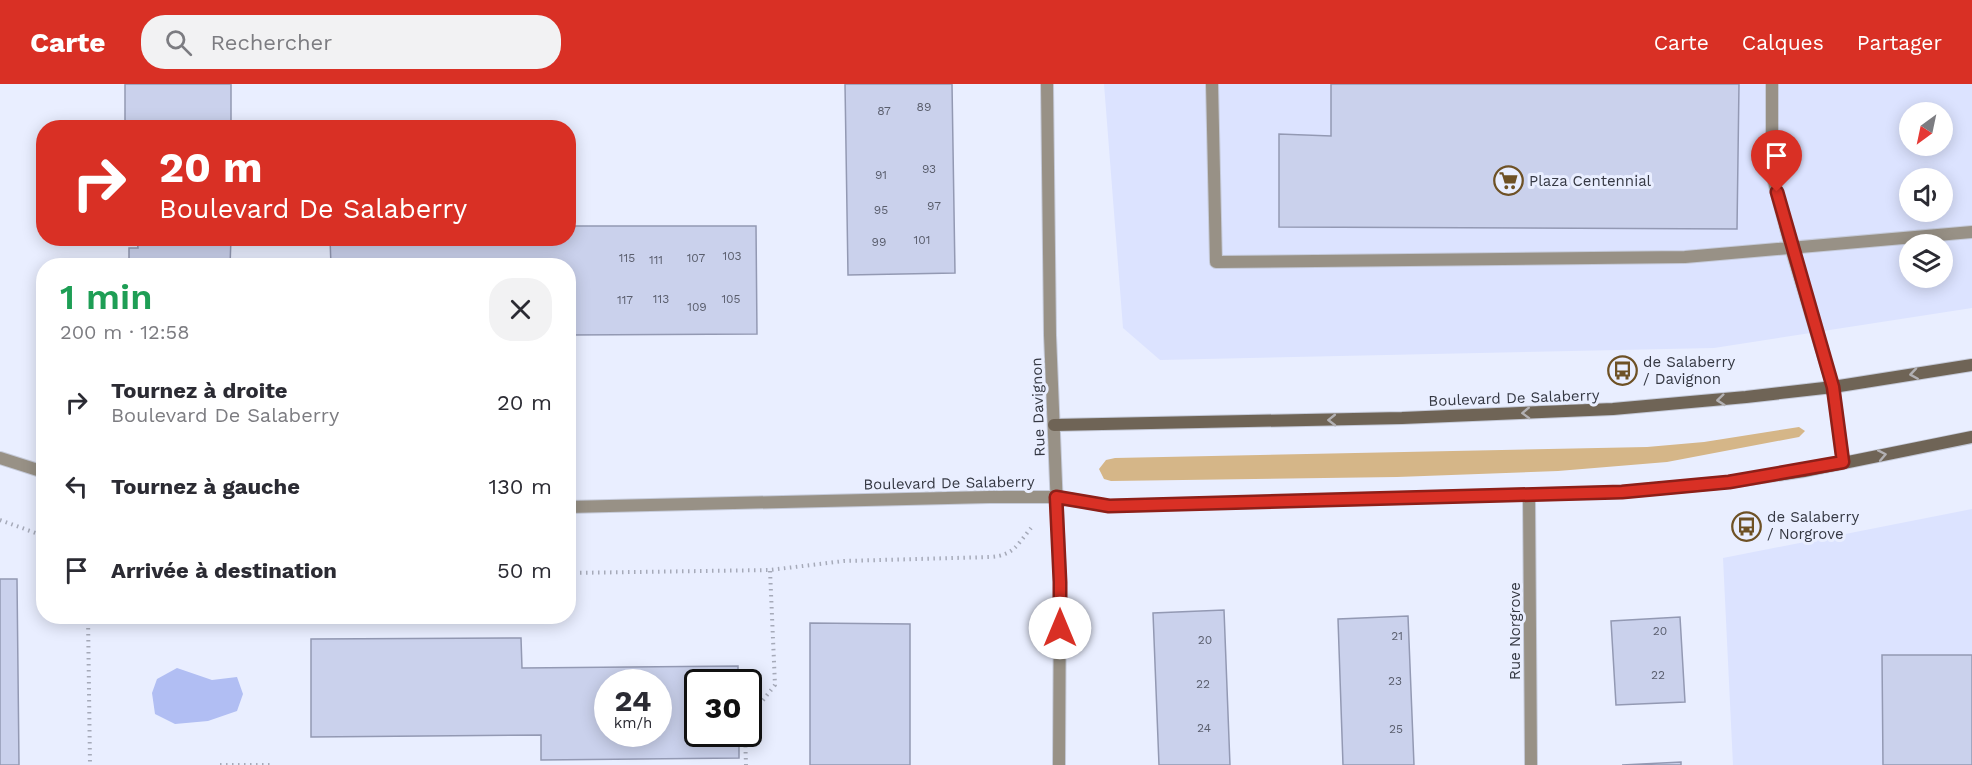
<!DOCTYPE html>
<html lang="fr">
<head>
<meta charset="utf-8">
<style>
  :root { --surface:#fff; --page:#f2f2f3; --text:#2b2b33; --muted:#7c7c81; --accent:#d93025 }
  body { margin:0; font-family:"Work Sans",sans-serif; background:var(--page); color:var(--text); height:100vh; display:flex; flex-direction:column; font-size:22px; white-space:nowrap }
  * { box-sizing:border-box; margin:0 }
  p { font-size:20px; color:var(--muted) }
  .icon { flex:none; width:33px; height:33px; fill:none; stroke:currentColor; stroke-width:2; stroke-linecap:round; stroke-linejoin:round }
  .map { position:relative; flex:1; overflow:hidden }
  .panel { position:absolute; left:36px; top:174px; width:540px; height:366px; display:flex; flex-direction:column; background:var(--surface); border-radius:24px; box-shadow:0 3px 15px #0003 }
  .panel>* { flex:none }
  .guide { position:absolute; left:36px; top:36px; width:540px; height:126px; border-radius:24px; box-shadow:0 3px 15px #0003; background:#d93025; color:#fff; overflow:hidden }
  .needle { width:39px; rotate:213deg }
  .buttons { position:absolute; left:1899px; top:18px; display:grid; gap:12px }
  .buttons a { display:grid; place-items:center; width:54px; height:54px; border-radius:50%; background:var(--surface); box-shadow:0 3px 15px #0003; font-size:30px }
  .speed { position:absolute; left:594px; top:585px; display:flex; gap:12px; font-size:30px; font-weight:700; text-align:center }
  .speed>* { display:grid; place-content:center; width:78px; height:78px; border-radius:50%; background:var(--surface); box-shadow:0 3px 15px #0003; line-height:1 }
  .speed small { font-size:15px; font-weight:400 }
  .speed .limit { border:3px solid #111; border-radius:9px; background:#fff; color:#111 }
  .pin { position:absolute; display:grid; place-items:center; width:51px; height:51px; color:#fff; margin:-62px -26px; border-radius:50% 50% 50% 0; rotate:-45deg; box-shadow:0 0 6px #0007 }
  .pin .icon { rotate:45deg }
  .me { position:absolute; width:66px; margin:-33px; rotate:0deg; stroke-linejoin:round; filter:drop-shadow(0 0 4px #0008) }
  .turn { display:flex; align-items:center; gap:21px; height:126px; padding:0 24px; font-size:27px }
  .turn .icon { width:78px; height:78px; stroke-width:2.5 }
  .turn b { display:block; font-size:42px; line-height:51px }
  .round { display:grid; place-items:center; flex:none; width:63px; height:63px; border-radius:24px; background:var(--page) }
  .headline { display:flex; align-items:center; justify-content:space-between; height:102px; padding:0 24px }
  h1 { font-size:36px; font-weight:600; line-height:45px; color:#1e9e55 }
  ul { padding:0; list-style:none }
  li { display:flex; align-items:center; gap:18px; height:84px; padding:0 24px }
  li div { flex:1 }
  li b { display:block; font-size:22px }
  li em { font-style:normal }
  header { display:flex; align-items:center; gap:36px; box-sizing:border-box; height:84px; padding:0 30px; background:var(--accent); color:#fff }
  header strong { font-size:28px }
  nav { display:flex; gap:33px; margin-inline-start:auto; font-size:21px }
  .search { width:420px; height:54px; background:var(--page); display:flex; align-items:center; gap:15px; box-sizing:border-box; padding:0 21px; border-radius:24px; color:var(--muted); font-size:22px }
  .map>svg:first-child { display:block }
</style>
</head>
<body>
<header>
<strong>Carte</strong>
<div class="search"><svg class="icon" aria-label="search" viewBox="0 0 24 24"><circle cx="10" cy="10" r="6"/><path d="M15 15l6 6"/></svg>Rechercher</div>
<nav><a>Carte</a><a>Calques</a><a>Partager</a></nav>
</header>
<div class="map">
<svg width="1972" height="681" viewBox="0 0 1972 681">
  <rect width="100%" height="100%" fill="#e9eeff"/>
  <path fill="#dce3ff" fill-rule="evenodd" d="M 1104,0 L 1972,0 L 1972,224 L 1714,264 L 1160,276 L 1123,244 ZM 1910,28 L 1942,28 L 1942,62 L 1910,62 ZM 1910,94 L 1942,94 L 1942,128 L 1910,128 ZM 1910,160 L 1942,160 L 1942,194 L 1910,194 Z
    M 1972,425 L 1972,681 L 1733,681 L 1723,474 Z"/>
  <path fill="#d5b688" d="M 1799,343 L 1805,347 L 1799,353 L 1667,378 L 1558,387 L 1397,393 L 1111,397 L 1104,395 L 1099,385 L 1106,376 L 1115,374 L 1647,363 L 1704,358 Z"/>
  <path fill="#b1bef3" d="M 177,584 L 212,596 L 237,593 L 243,610 L 237,627 L 208,637 L 175,640 L 155,630 L 152,609 L 157,595 Z"/>
  <path fill="#cad1ec" stroke="#9399b3" stroke-width="1.5" fill-rule="evenodd" d="M 125,0 L 231,0 L 231,44 L 125,44 Z
    M 845,0 L 952,0 L 955,189 L 848,191 Z
    M 1331,0 L 1739,0 L 1737,145 L 1279,143 L 1279,50 L 1331,52 Z
    M 568,142 L 756,142 L 757,250 L 568,251 L 568,182 L 331,182 L 330,154 L 568,154 Z
    M 137,154 L 231,154 L 230,182 L 129,182 L 129,164 L 138,164 Z
    M 0,495 L 17,495 L 19,681 L 0,681 Z
    M 1224,526 L 1230,681 L 1159,681 L 1153,529 Z
    M 1408,532 L 1414,681 L 1343,681 L 1338,535 Z
    M 1680,533 L 1685,618 L 1616,621 L 1611,537 Z
    M 810,539 L 910,540 L 910,681 L 810,681 Z
    M 521,554 L 522,584 L 738,582 L 738,598 L 698,598 L 698,650 L 739,650 L 739,674 L 541,676 L 541,651 L 311,653 L 311,555 ZM 608,598 L 658,598 L 658,650 L 608,650 Z
    M 1882,571 L 1972,571 L 1972,681 L 1883,681 Z
    M 1681,678 L 1681,681 L 1622,681 Z"/>
  <g fill="none" stroke-linecap="round" stroke-linejoin="round">
    <defs>
      <path id="lane" d="M 1212,0 L 1216,178 L 1685,173 L 1972,148
        M 1772,0 L 1772,90 L 1791,164 L 1833,303"/>
      <path id="street" d="M 1047,0 L 1050,251 L 1060,498 L 1059,681
        M 0,374 L 44,388
        M 1529,412 L 1531,681
        M 568,423 L 989,413 L 1056,413"/>
      <path id="secondary" d="M 1833,303 L 1843,378
        M 1054,341 L 1402,334 L 1613,325 L 1746,313 L 1833,303 L 1972,281
        M 1056,413 L 1109,422 L 1622,408 L 1729,398 L 1804,387 L 1972,353"/>
    </defs>
    <use href="#lane" stroke="#c5cad9" stroke-width="14"/>
    <use href="#street" stroke="#c5cad9" stroke-width="14"/>
    <use href="#secondary" stroke="#c5cad9" stroke-width="14"/>
    <path stroke="#a6aab9" stroke-width="4" stroke-dasharray="1.5 4.5" stroke-linecap="butt" d="M 0,436 L 44,452
      M 568,489 L 770,486 L 844,477 L 991,473 C 1014,471 1017,461 1031,444
      M 88,532 L 90,681
      M 748,635 L 775,601 L 770,486
      M 745,650 L 746,681
      M 220,681 L 270,681"/>
    <use href="#lane" stroke="#989186" stroke-width="12"/>
    <use href="#street" stroke="#989186" stroke-width="12"/>
    <use href="#secondary" stroke="#6f6456" stroke-width="12"/>
  </g>
  <defs><path id="oneway-chevron" d="M-2-3.5L2.5 0L-2 3.5" fill="none" stroke-width="1.6" stroke-linecap="round" stroke-linejoin="round" transform="scale(1.5)"/></defs>
  <g stroke="#b2b0b3">
    <use href="#oneway-chevron" transform="translate(1914 290) rotate(171)"/>
    <use href="#oneway-chevron" transform="translate(1721 316) rotate(174)"/>
    <use href="#oneway-chevron" transform="translate(1526 329) rotate(178)"/>
    <use href="#oneway-chevron" transform="translate(1332 336) rotate(179)"/>
    <use href="#oneway-chevron" transform="translate(1882 371) rotate(-11)"/>
  </g>
  <g fill="none" stroke-linecap="round" stroke-linejoin="round">
    <defs>
      <path id="route" d="M 1060,544 L 1060,498 L 1056,413 L 1109,422 L 1622,408 L 1729,398 L 1843,378 L 1833,303 L 1777,108"/>
    </defs>
    <use href="#route" stroke="#8d1f18" stroke-width="15"/>
    <use href="#route" stroke="#d93025" stroke-width="10"/>
  </g>
  <defs>
    <symbol id="supermarket-ring" viewBox="-11 -11 22 22"><circle r="9.5" fill="#e9eeff" stroke="#6e5125" stroke-width="1.5"/><path d="M-6-5.5h2.5l.6 2H6L4.5 2H-2.5L-4.4-4H-6ZM-1.5 3.2a1.3 1.3 0 1 0 .1 0ZM3 3.2a1.3 1.3 0 1 0 .1 0Z" fill="#6e5125"/></symbol>
    <symbol id="bus-ring" viewBox="-11 -11 22 22"><circle r="9.5" fill="#e9eeff" stroke="#6e5125" stroke-width="1.5"/><path d="M-5-6H5V4H4V6H2V4H-2V6H-4V4H-5ZM-3.5-4V0h7V-4ZM-3.5 1.2v1.5H-2V1.2ZM2 1.2v1.5H3.5V1.2Z" fill="#6e5125"/></symbol>
  </defs>
  <g fill-rule="evenodd">
    <use href="#supermarket-ring" x="1492" y="80" width="33" height="33"/>
    <use href="#bus-ring" x="1606" y="270" width="33" height="33"/>
    <use href="#bus-ring" x="1730" y="426" width="33" height="33"/>
  </g>
  <g text-anchor="middle" dominant-baseline="central" stroke-width="6" stroke-linejoin="round" paint-order="stroke">
    <g font-size="12" fill="#5a5e6d">
      <text x="924" y="23">89</text>
      <text x="884" y="27">87</text>
      <text x="929" y="85">93</text>
      <text x="881" y="91">91</text>
      <text x="934" y="122">97</text>
      <text x="881" y="126">95</text>
      <text x="922" y="156">101</text>
      <text x="879" y="158">99</text>
      <text x="732" y="172">103</text>
      <text x="627" y="174">115</text>
      <text x="696" y="174">107</text>
      <text x="656" y="176">111</text>
      <text x="661" y="215">113</text>
      <text x="731" y="215">105</text>
      <text x="625" y="216">117</text>
      <text x="697" y="223">109</text>
      <text x="1660" y="547">20</text>
      <text x="1397" y="552">21</text>
      <text x="1205" y="556">20</text>
      <text x="1658" y="591">22</text>
      <text x="1395" y="597">23</text>
      <text x="1203" y="600">22</text>
      <text x="1204" y="644">24</text>
      <text x="1396" y="645">25</text>
    </g>
    <g font-size="15" fill="#353843" stroke="#e9eeff" text-anchor="start">
      <text x="1529" y="97">Plaza Centennial</text>
      <text x="1643" y="278">de Salaberry<tspan x="1643" dy="17">/ Davignon</tspan></text>
      <text x="1767" y="433">de Salaberry<tspan x="1767" dy="17">/ Norgrove</tspan></text>
    </g>
    <g font-size="15" fill="#353843" stroke="#e9eeff">
      <text transform="translate(1514 314) rotate(-2)">Boulevard De Salaberry</text>
      <text transform="translate(1038 323) rotate(-92)">Rue Davignon</text>
      <text transform="translate(949 399) rotate(-1)">Boulevard De Salaberry</text>
      <text transform="translate(1515 547) rotate(-90)">Rue Norgrove</text>
    </g>
  </g>
</svg>
<div class="buttons">
<a><svg class="needle" viewBox="-14 -14 28 28"><path d="M0-13l5 13h-10z" fill="#e53935"/><path d="M0 13l5-13h-10z" fill="#7c7c81"/></svg></a>
<a><svg class="icon" aria-label="sound" viewBox="0 0 24 24"><path d="M4 9h4l5-4v14l-5-4H4zM17 9q2 3 0 6"/></svg></a>
<a><svg class="icon" aria-label="layers" viewBox="0 0 24 24"><path d="M12 4l9 5-9 5-9-5zM3 14l9 5 9-5"/></svg></a>
</div>
<div class="speed"><div>24<small>km/h</small></div><div class="limit">30</div></div>
<div class="pin" style="left:1777px;top:108px;background:#d93025"><svg class="icon" aria-label="arrive" viewBox="0 0 24 24"><path d="M6 21V4h12l-3 4 3 4H6"/></svg></div>
<svg class="me" style="left:1060px;top:544px" viewBox="-20 -20 40 40"><circle r="19" fill="#fff"/><path d="M0-13L10 11 0 6-10 11z" fill="#d93025"/></svg>
<div class="guide">
<div class="turn"><svg class="icon" aria-label="right" viewBox="0 0 24 24"><path d="M7 20v-9h11M14 6l5 5-5 5"/></svg><div><b>20 m</b>Boulevard De Salaberry</div></div>
</div>
<section class="panel">
<div class="headline"><div><h1>1 min</h1><p>200 m · 12:58</p></div><a class="round"><svg class="icon" aria-label="close" viewBox="0 0 24 24"><path d="M6 6l12 12M18 6L6 18"/></svg></a></div>
<ul>
<li><svg class="icon" aria-label="right" viewBox="0 0 24 24"><path d="M7 20v-9h11M14 6l5 5-5 5"/></svg><div><b>Tournez à droite</b><p>Boulevard De Salaberry</p></div><em>20 m</em></li>
<li><svg class="icon" aria-label="left" viewBox="0 0 24 24"><path d="M17 20v-9H6M10 6l-5 5 5 5"/></svg><div><b>Tournez à gauche</b></div><em>130 m</em></li>
<li><svg class="icon" aria-label="arrive" viewBox="0 0 24 24"><path d="M6 21V4h12l-3 4 3 4H6"/></svg><div><b>Arrivée à destination</b></div><em>50 m</em></li>
</ul>
</section>
</div>
</body>
</html>
